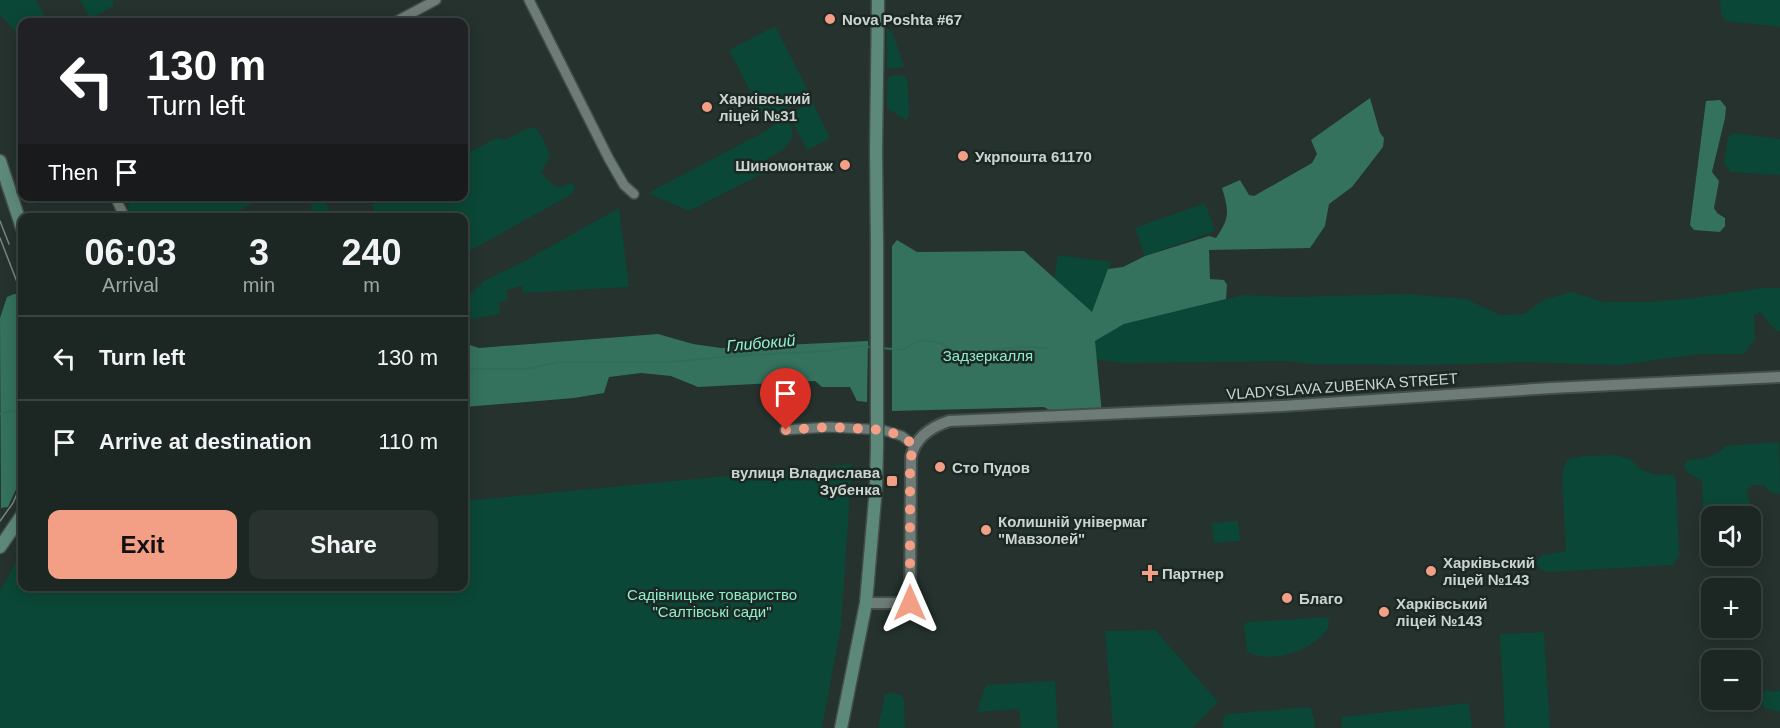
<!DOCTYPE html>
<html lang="en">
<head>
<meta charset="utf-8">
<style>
  :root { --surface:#1c2622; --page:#29322f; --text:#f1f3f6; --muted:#a0a5a5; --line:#3a4340; --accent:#f39f86 }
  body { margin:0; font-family:Arial,sans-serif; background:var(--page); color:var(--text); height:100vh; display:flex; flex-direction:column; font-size:22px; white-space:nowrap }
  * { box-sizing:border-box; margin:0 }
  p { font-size:20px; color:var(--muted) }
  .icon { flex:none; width:33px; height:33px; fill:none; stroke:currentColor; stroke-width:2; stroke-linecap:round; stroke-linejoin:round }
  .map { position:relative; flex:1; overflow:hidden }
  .side { position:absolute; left:18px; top:213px; width:450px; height:378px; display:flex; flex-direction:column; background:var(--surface); border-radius:12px; box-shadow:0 3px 15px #0003,0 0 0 2px var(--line) }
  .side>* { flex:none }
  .top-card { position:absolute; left:18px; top:18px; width:450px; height:183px; border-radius:12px; box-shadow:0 3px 15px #0003,0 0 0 2px var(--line); background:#202124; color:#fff; overflow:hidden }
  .tools { position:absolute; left:1701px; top:506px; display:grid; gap:12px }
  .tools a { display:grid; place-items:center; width:60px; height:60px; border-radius:12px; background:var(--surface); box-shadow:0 3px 15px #0003,0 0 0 2px var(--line); font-size:30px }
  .pin { position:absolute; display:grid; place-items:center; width:51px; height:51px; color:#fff; margin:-62px -26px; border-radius:50% 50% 50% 0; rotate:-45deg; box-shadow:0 0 6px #0007 }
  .pin .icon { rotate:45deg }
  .me { position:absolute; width:66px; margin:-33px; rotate:0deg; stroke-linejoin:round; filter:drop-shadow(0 0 4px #0008) }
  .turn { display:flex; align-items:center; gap:21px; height:126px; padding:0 30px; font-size:27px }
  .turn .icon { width:78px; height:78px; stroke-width:2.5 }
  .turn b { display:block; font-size:42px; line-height:51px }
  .then { display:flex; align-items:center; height:57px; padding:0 30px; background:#0003; gap:12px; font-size:22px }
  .eta { display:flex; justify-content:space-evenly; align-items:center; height:102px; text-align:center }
  .eta b { font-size:36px; font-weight:700; line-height:42px }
  .button { display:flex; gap:12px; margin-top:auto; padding:12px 30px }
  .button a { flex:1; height:69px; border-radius:12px; background:var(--accent); color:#111; font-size:24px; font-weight:700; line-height:69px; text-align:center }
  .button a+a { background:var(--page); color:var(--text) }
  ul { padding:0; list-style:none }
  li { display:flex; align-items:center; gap:18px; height:84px; padding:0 30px; border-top:2px solid var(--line) }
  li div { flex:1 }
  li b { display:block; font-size:22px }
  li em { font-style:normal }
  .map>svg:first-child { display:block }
</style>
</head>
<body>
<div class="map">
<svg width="1780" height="728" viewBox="0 0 1780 728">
  <rect width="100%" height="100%" fill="#25322d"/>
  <path fill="#0b4736" d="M 0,0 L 36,0 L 48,22 L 22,22 L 22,38 L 0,15 Z
    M 80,0 L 113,0 L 113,6 L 93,18 L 88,15 Z
    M 1720,0 L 1780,0 L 1780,27 L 1725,21 L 1721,13 Z
    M 775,26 L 811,96 L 765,120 L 729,50 Z
    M 887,29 L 892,31 L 904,67 L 887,69 Z
    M 904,75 L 908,83 L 909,116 L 906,120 L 887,108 L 887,80 L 891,76 Z
    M 812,102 L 830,138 L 807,150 L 789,114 Z
    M 786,116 C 787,120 791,125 792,130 C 796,147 773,156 761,162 L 766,172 L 689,211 L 648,193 L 764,132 Z
    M 528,128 L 536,128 L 544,141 L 550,156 L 541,173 L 554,186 L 561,187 L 572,183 L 575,189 L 572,194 L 464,254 L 464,218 L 376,217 L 372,205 L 388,197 L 464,196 L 464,155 L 497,138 L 505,140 Z
    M 1732,133 L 1780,139 L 1780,175 L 1731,172 L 1724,163 L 1728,138 Z
    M 141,196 L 263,196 L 263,197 L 228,217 L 132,217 L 128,210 L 129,202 Z
    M 307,196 L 322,197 L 333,217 L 304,217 L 309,215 L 312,207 Z
    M 1205,203 L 1215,231 L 1145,256 L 1135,228 Z
    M 619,208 L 629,287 L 523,293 L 522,286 L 506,290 L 508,300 L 499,302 L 500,314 L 464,320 L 464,297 L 472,293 L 484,281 L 523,262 Z
    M 1058,255 L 1111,262 L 1092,313 L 1054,278 Z
    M 1764,288 L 1780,288 L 1780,331 L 1776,331 L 1760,312 L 1754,315 L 1755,339 L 1744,354 L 1699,354 L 1619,365 L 1527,362 L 1428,365 L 1313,364 L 1287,361 L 1121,363 L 1060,355 L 1095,341 L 1124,324 L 1244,295 L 1289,297 L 1407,294 L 1466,299 L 1500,315 L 1524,314 L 1545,299 L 1572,292 L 1604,302 L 1648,302 L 1687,299 Z
    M 1779,442 L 1780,493 C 1772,495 1768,491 1764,485 L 1753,485 L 1746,491 L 1753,512 L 1747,516 L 1712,516 L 1711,535 C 1701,524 1703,497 1702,481 L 1687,472 L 1684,466 L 1688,460 C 1702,459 1716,458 1725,446 Z
    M 1616,455 L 1630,459 L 1640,469 L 1656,475 L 1665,474 L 1674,476 L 1676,480 L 1679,555 L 1676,561 L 1672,565 L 1548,572 L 1540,569 L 1536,564 L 1538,558 L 1543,555 L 1566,551 L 1562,478 L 1564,466 L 1569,459 L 1583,456 Z
    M 852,464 L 841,626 L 822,728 L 0,728 L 0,591 L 22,551 L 22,586 L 464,586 L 464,501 Z
    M 1238,521 L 1240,541 L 1214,543 L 1212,523 Z
    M 1329,617 L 1328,629 C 1324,633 1319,639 1314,642 C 1297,655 1265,663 1247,651 L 1244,624 L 1248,622 Z
    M 1155,630 L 1218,702 L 1193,728 L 1113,728 L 1105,631 Z
    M 1544,632 L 1550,728 L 1505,728 L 1500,634 Z
    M 1055,681 L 1058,728 L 1021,728 L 1019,709 L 977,712 L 986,685 Z
    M 1780,689 L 1780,712 L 1763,707 L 1762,694 L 1766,690 L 1777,692 Z
    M 894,693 L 901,695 L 904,699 L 905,728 L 878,728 L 885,694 Z
    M 1469,703 L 1472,728 L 1342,728 L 1341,717 Z
    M 1310,707 L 1314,717 L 1315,728 L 1224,728 L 1222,725 L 1223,718 L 1228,714 Z"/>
  <path fill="#34725d" d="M 1370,98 L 1380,133 L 1384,138 L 1383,147 L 1352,187 L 1329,204 L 1325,226 L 1310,248 L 1209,250 L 1210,279 L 1224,280 L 1227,285 L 1226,299 L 1124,324 L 1095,341 L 1102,414 L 1058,415 L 1044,407 L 892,411 L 892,246 L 897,240 L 917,252 L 1024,251 L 1092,312 L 1108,269 L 1123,267 L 1145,256 L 1209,236 L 1216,238 C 1230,218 1229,211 1222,188 L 1240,180 L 1249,195 L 1254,196 L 1312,163 L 1317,154 L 1311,140 Z
    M 1720,100 L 1726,107 L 1725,118 L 1712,172 L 1719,181 L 1714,208 L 1717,213 L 1725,218 L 1725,226 L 1720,232 L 1694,230 L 1690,225 L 1706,101 Z
    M 14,294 L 21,295 L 22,300 L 22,476 L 8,507 L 1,508 L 0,318 L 7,297 Z
    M 658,334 L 693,344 L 721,348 L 868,341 L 867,402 L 857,401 L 850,387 L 822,387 L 815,381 L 698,387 L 671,376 L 641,373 L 609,377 L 604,393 L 574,398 L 464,407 L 464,343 L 479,348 Z"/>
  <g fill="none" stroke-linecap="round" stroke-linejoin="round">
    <path stroke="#2f6e59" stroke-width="2" d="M 882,348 L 902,350 L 920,340 L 942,343 L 956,354 L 962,362 C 987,366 981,354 997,350 C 1014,346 1030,347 1047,348
      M 464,369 L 526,369 L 559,362 L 671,362 L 733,356 L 826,351 L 858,346 L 873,347
      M 0,414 L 22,409"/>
    <defs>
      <path id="minor" d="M 529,0 L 609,159 L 624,185 L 634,194
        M 395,22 L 436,0
        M 124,196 L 117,201 L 125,218
        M 785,430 L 829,427 L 883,430 L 902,436 L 915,446"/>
      <path id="tertiary" d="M 866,603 L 910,603 L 911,457 C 915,438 931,427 949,421 L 1282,406 L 1551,388 L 1780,377"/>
      <path id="secondary" d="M 0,161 L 22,228
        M 877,246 L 876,152 L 878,0
        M 0,547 L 22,515
        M 841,728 L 866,603 L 876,487 L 877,447"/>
    </defs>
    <use href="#minor" stroke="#434d49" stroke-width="12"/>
    <use href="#tertiary" stroke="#434d49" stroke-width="14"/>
    <use href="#secondary" stroke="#434d49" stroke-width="15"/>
    <use href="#minor" stroke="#6d7c76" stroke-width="9"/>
    <use href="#tertiary" stroke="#6d7c76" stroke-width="10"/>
    <use href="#secondary" stroke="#5d897a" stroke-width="12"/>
    <path stroke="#7b8581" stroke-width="1.5" d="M 0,221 L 9,244
      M 0,238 L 22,295
      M 0,521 L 13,503 L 22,482"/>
    <defs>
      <path id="secondary-bridge" d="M 877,246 L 877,447"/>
    </defs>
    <use href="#secondary-bridge" stroke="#434d49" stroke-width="15" stroke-linecap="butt"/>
    <use href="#secondary-bridge" stroke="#5d897a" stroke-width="12"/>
  </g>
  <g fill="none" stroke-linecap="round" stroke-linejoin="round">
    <path stroke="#f39f86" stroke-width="10" stroke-dasharray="0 18" d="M 786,430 L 829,427 L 883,430 L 902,436 L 915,446 L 912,451 L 910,465 L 910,603"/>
  </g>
  <g fill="#f39f86" stroke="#1b2823" stroke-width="2">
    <circle cx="830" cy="19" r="6"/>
    <circle cx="707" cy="107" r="6"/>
    <circle cx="963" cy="156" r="6"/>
    <circle cx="845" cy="165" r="6"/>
    <circle cx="940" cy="467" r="6"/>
    <rect x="886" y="475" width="12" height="12" rx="3"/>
    <circle cx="986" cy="530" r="6"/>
    <circle cx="1431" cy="571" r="6"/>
    <path d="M1147 564h6v6h6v6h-6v6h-6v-6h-6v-6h6z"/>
    <circle cx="1287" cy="598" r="6"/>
    <circle cx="1384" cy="612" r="6"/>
  </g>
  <g text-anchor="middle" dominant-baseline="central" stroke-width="5" stroke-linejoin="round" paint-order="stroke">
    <g font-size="15" font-weight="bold" fill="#ccd4d0" stroke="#1b2823" text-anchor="start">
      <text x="842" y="19">Nova Poshta #67</text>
      <text x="719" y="98">Харківський<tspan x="719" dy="17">ліцей №31</tspan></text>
      <text x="975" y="156">Укрпошта 61170</text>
      <text x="833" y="165" text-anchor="end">Шиномонтаж</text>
      <text x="952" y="467">Сто Пудов</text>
      <text x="880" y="472" text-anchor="end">вулиця Владислава<tspan x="880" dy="17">Зубенка</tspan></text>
      <text x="998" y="521">Колишній універмаг<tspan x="998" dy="17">"Мавзолей"</tspan></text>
      <text x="1443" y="562">Харківьский<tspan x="1443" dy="17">ліцей №143</tspan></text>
      <text x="1162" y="573">Партнер</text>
      <text x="1299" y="598">Благо</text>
      <text x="1396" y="603">Харківський<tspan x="1396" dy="17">ліцей №143</tspan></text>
    </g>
    <g font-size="15" fill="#8feecc" stroke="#1b2823">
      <text x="988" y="355">Задзеркалля</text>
      <text x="712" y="594">Садівницьке товариство<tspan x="712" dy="17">"Салтівські сади"</tspan></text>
    </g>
    <g font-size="15" fill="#ccd4d0" stroke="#1b2823">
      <text transform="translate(1342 386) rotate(-4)">VLADYSLAVA ZUBENKA STREET</text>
    </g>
    <g font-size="16" font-style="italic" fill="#92f1ce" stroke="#1b2823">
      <text transform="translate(761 343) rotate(-5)">Глибокий</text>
    </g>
  </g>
</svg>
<div class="tools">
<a><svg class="icon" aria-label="sound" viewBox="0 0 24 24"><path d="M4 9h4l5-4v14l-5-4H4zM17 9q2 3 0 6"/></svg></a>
<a>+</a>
<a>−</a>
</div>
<div class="pin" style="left:786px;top:430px;background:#d93025"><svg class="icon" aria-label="arrive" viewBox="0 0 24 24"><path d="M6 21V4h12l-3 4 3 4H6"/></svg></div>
<svg class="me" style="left:910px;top:603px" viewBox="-20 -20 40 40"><path d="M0-17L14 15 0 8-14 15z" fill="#f39f86" stroke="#fff" stroke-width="4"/></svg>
<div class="top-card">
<div class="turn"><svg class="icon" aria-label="left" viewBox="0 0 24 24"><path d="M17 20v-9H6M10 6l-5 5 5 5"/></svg><div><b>130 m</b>Turn left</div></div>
<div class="then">Then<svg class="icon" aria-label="arrive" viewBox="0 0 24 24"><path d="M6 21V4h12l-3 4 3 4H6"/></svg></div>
</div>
<section class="side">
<div class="eta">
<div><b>06:03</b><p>Arrival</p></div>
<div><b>3</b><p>min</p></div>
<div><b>240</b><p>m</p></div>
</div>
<ul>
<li><svg class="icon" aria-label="left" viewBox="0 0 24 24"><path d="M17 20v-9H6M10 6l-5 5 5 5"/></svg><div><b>Turn left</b></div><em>130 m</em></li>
<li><svg class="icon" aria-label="arrive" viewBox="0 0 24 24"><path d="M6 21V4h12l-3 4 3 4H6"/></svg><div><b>Arrive at destination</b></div><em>110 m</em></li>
</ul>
<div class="button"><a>Exit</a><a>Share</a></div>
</section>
</div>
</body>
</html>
